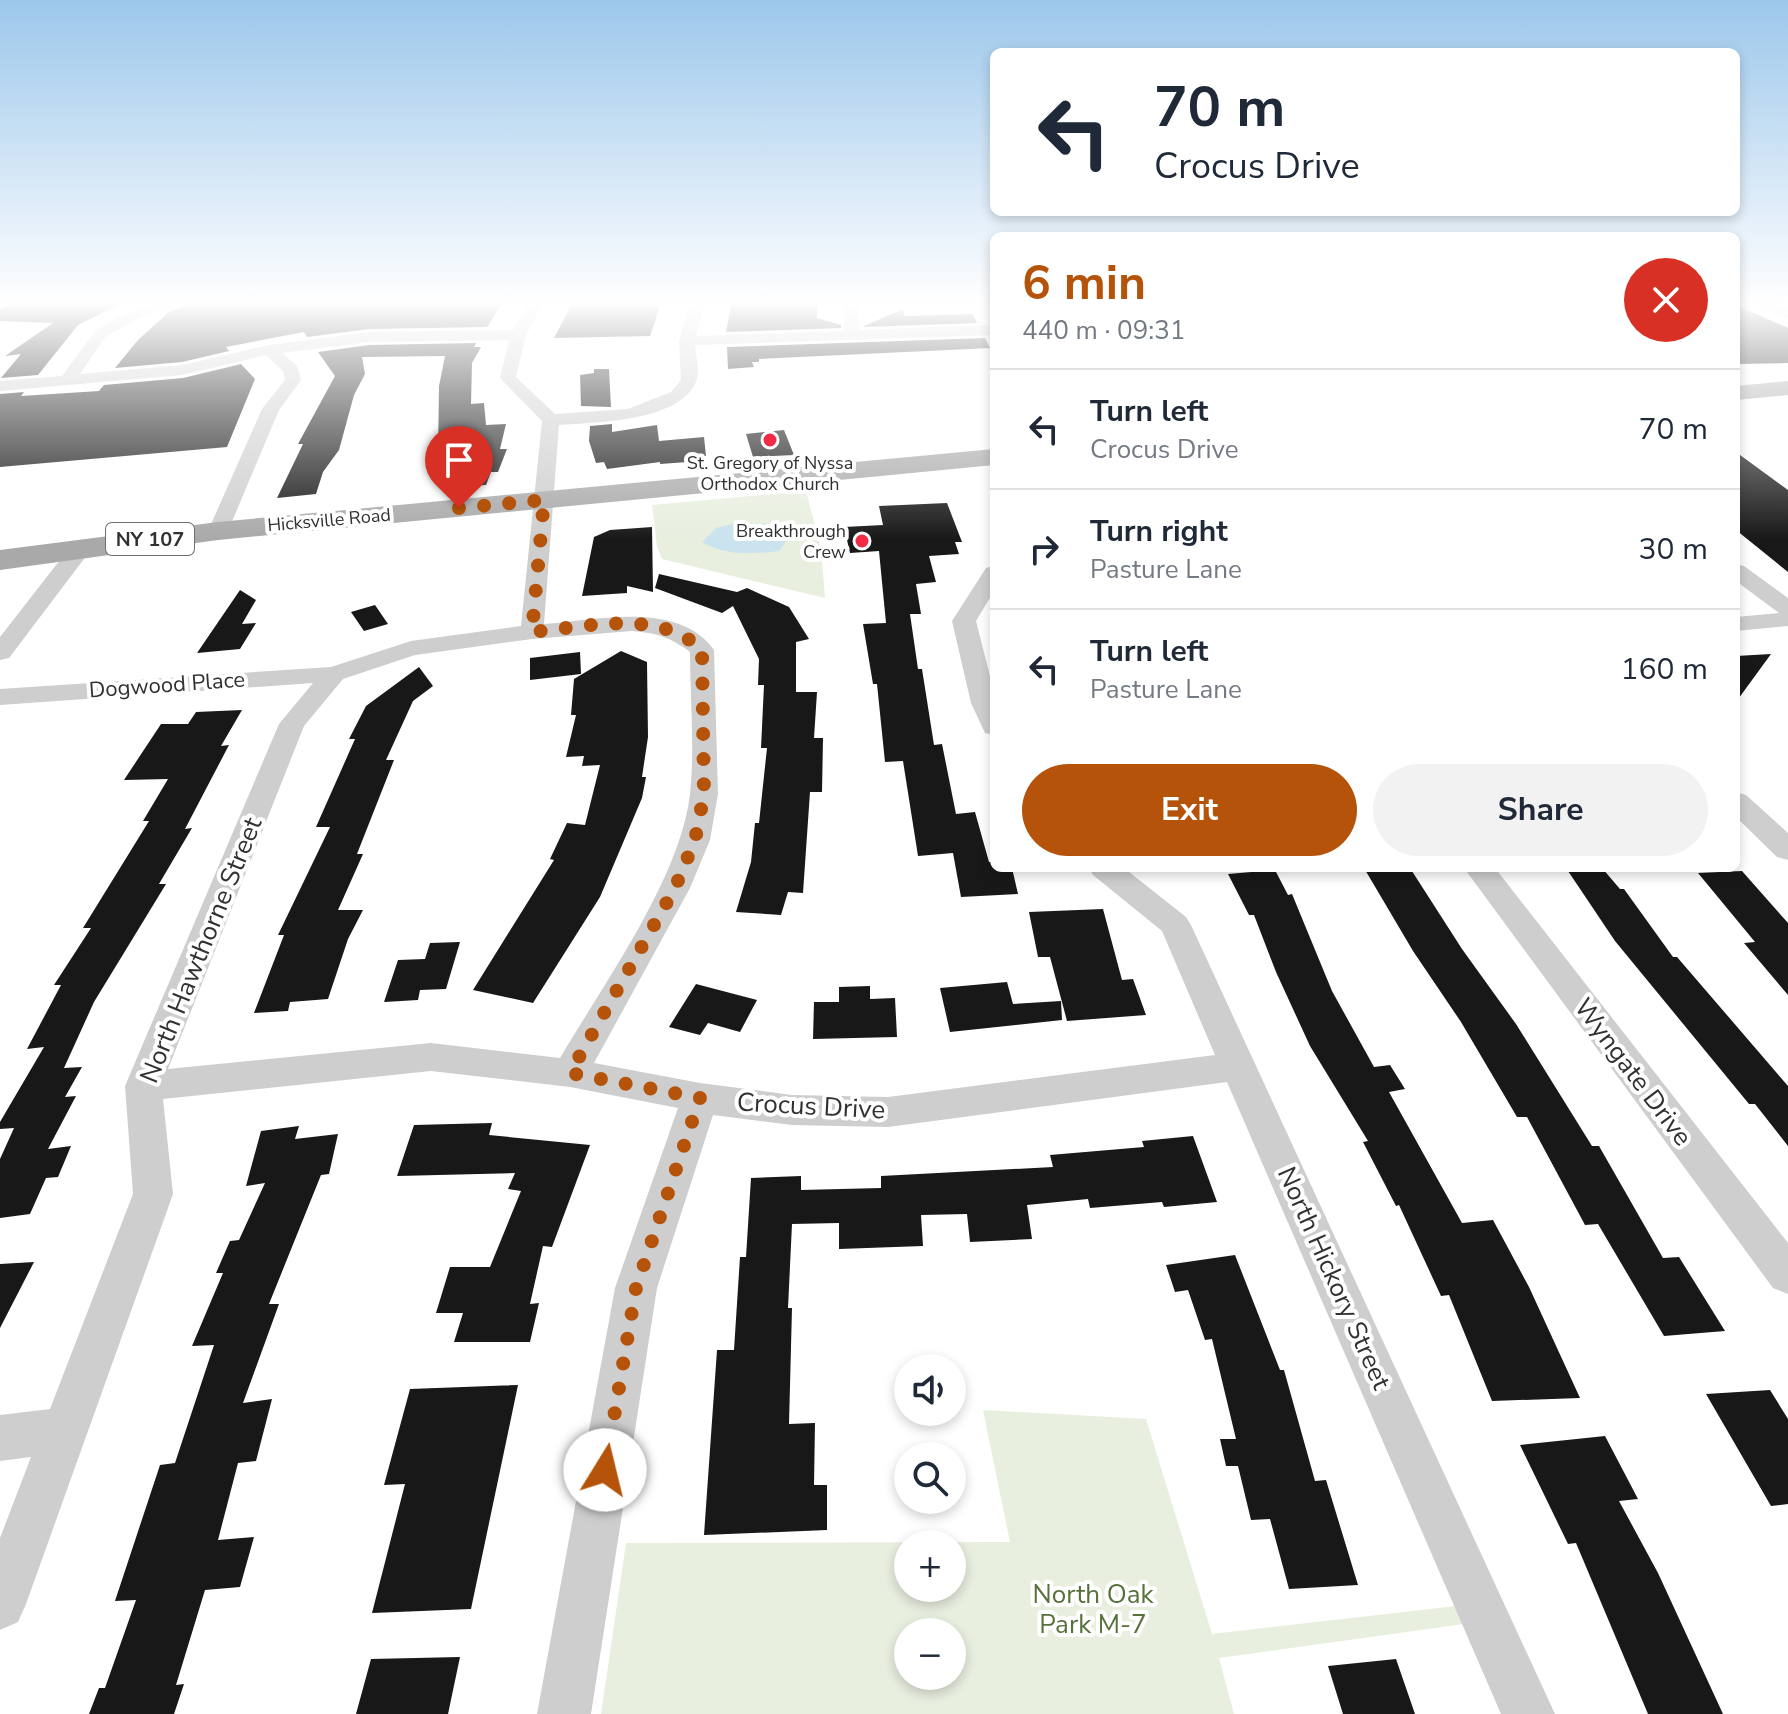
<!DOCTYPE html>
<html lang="en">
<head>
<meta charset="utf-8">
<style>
  :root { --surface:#fff; --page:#f2f2f3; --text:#1f2937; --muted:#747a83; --line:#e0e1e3; --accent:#b45309 }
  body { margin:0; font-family:"Nunito Sans",sans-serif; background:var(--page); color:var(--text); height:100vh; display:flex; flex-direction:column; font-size:30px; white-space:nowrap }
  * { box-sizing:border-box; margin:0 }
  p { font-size:26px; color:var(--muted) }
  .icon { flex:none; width:44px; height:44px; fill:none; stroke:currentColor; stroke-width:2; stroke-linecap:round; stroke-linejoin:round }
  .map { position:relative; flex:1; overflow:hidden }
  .side { position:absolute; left:990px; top:232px; width:750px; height:640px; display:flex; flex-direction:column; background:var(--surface); border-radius:12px; box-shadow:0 4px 12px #0003 }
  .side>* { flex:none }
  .top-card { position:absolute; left:990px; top:48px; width:750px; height:168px; border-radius:12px; box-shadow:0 4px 12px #0003; background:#fff; color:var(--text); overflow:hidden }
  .tools { position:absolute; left:894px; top:1354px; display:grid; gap:16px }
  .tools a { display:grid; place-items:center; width:72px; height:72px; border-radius:50%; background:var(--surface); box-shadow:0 4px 12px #0003; font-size:40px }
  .pin { position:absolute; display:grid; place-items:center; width:68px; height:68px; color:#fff; margin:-82px -34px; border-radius:50% 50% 50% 0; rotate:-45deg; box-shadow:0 0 8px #0007 }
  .pin .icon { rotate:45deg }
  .me { position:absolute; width:88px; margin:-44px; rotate:9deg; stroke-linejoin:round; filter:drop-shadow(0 0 6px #0008) }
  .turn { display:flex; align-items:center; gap:28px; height:168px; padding:0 32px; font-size:36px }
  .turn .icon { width:104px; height:104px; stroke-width:2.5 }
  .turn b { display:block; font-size:56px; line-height:68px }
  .round { display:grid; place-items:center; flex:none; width:84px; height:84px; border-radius:42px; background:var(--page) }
  .head { display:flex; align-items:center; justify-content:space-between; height:136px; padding:0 32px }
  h1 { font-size:48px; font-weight:700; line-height:60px; color:var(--accent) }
  .button { display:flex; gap:16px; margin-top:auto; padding:16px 32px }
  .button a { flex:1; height:92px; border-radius:48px; background:var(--accent); color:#fff; font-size:32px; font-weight:700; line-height:92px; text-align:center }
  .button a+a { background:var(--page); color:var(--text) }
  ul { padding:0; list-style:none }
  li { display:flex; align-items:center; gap:24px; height:120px; padding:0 32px; border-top:2px solid var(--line) }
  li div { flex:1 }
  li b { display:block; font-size:30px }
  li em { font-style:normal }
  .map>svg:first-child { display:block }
</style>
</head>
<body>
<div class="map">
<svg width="1788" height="1714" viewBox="0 0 1788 1714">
  <rect width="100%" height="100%" fill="#fff"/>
  <path fill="#e8efdf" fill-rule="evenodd" d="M 806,491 L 821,549 L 825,598 L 662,559 L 657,547 L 652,505 Z
    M 983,1410 L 1146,1419 L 1212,1634 L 1456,1606 L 1464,1624 L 1219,1658 L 1234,1714 L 601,1714 L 626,1543 L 1010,1542 ZM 908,1544 L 952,1544 L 952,1588 L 908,1588 ZM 908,1632 L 952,1632 L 952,1676 L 908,1676 Z"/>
  <path fill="#cae3ef" d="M 736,523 L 768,524 L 787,540 L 779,551 C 752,554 726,556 702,542 L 716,528 Z"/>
  <path fill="#181818" d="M 16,300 L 128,300 L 78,325 L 38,375 L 1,378 L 21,354 L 5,356 L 53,323 L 0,321 L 0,310 Z
    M 204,300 L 223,300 L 223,304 L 279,300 L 503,302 L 487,327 L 369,329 L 307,337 L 304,332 L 226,347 L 229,351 L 182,362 L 115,368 L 138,340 L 170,311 Z
    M 574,300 L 600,302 L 662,301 L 650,336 L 554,338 Z
    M 732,300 L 818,300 L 817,318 L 841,325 L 841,328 L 726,332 Z
    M 1736,305 L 1788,328 L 1788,363 L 1736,364 Z
    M 903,309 L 904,316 L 973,314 L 977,323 L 862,327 Z
    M 985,338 L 990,348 L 759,359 L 759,362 L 752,362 L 754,367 L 728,369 L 727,347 Z
    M 476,343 L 474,347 L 481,347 L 472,363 L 471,404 L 484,403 L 486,425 L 506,424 L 500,449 L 507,449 L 498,472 L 491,472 L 486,485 L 457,486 L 470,454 L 438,456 L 439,386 L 445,356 L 362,357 L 365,374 L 354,395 L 339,450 L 323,472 L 316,494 L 277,498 L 303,444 L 298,444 L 335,376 L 318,352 L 369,345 Z
    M 241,364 L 255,379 L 227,447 L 0,467 L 0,394 L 24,392 L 21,396 L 99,391 L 104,385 L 183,378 Z
    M 594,369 L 609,369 L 611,407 L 581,406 L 580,375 L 594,373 Z
    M 612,424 L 612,432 L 657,425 L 659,441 L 704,437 L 706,456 L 700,457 L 701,461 L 660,464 L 660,462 L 607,469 L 604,462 L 596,463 L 589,441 L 590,426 Z
    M 784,430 L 794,455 L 753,457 L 746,434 Z
    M 1736,452 L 1788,490 L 1788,572 L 1736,530 Z
    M 947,503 L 962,542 L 955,542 L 959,554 L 929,556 L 936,582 L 916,584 L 921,614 L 910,614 L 918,669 L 922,669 L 934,745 L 942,744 L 956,814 L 975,812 L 989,862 L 994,862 L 994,868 L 1012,868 L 1018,894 L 961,897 L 953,853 L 918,856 L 903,761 L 885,762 L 877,684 L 873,684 L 863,624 L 886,623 L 879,551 L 850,553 L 844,527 L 883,525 L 879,506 Z
    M 652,527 L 653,592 L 627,586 L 627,593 L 582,596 L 594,537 L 610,530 Z
    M 659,574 L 737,592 L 747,588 L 789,607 L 809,639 L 796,642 L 796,692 L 817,692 L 814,738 L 823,738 L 822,792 L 810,792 L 803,893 L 788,892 L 781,915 L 736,912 L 751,862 L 755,823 L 759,823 L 767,748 L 761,748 L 764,685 L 758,685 L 759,659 L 733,606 L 722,613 L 655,588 Z
    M 240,590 L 256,600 L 242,624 L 256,623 L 240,649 L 197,653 Z
    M 375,605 L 388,624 L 364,631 L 351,612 Z
    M 621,651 L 647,662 L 648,737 L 642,777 L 646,777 L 642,798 L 600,897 L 533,1003 L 473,990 L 554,860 L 550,859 L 567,823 L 585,825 L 600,765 L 582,766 L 584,756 L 566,757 L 576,715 L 571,715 L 574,679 Z
    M 580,652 L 581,674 L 530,680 L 530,658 Z
    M 1771,654 L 1736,702 L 1736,656 Z
    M 419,667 L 433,686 L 413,701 L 386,760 L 394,760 L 357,854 L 363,854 L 338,910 L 363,910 L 348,939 L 328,999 L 290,1002 L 288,1011 L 254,1013 L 284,935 L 278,935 L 330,827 L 316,827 L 355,739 L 349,739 L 366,706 Z
    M 242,710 L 221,746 L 229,745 L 185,829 L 192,828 L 159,884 L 166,884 L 94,1002 L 64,1068 L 82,1067 L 65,1097 L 76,1096 L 48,1149 L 71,1146 L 58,1177 L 46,1178 L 30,1214 L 0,1218 L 0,1159 L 14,1128 L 0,1129 L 0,1122 L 44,1047 L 27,1049 L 61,985 L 54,985 L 91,928 L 83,928 L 149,821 L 143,821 L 168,779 L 124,780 L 161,724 L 188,724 L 196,712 Z
    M 1364,868 L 1410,868 L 1462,949 L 1516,1024 L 1592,1146 L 1599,1146 L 1663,1258 L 1679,1257 L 1725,1331 L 1664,1336 L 1598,1224 L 1585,1225 L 1527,1117 L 1517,1117 L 1461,1022 L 1413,951 Z
    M 1566,868 L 1602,868 L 1620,889 L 1624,889 L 1673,957 L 1677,957 L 1788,1086 L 1788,1146 L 1755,1104 L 1749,1104 L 1615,941 Z
    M 1275,870 L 1288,895 L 1292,894 L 1332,991 L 1374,1067 L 1390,1065 L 1405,1089 L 1389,1092 L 1462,1223 L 1493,1220 L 1529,1287 L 1580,1398 L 1492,1401 L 1449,1295 L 1441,1296 L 1399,1205 L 1396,1206 L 1363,1142 L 1368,1141 L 1310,1046 L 1276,972 L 1254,915 L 1249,915 L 1228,874 Z
    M 1742,871 L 1788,923 L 1788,995 L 1744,943 L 1755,942 L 1698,873 Z
    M 1103,909 L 1122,980 L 1133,979 L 1146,1015 L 1067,1021 L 1050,957 L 1038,957 L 1029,912 Z
    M 460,942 L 446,989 L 420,990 L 418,1000 L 384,1002 L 398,960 L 425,959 L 430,943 Z
    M 1007,982 L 1013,1004 L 1061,1001 L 1062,1020 L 950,1032 L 940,988 Z
    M 696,984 L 757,1000 L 740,1032 L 708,1023 L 700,1035 L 669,1027 Z
    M 870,986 L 870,999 L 895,998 L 897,1037 L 813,1039 L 814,1002 L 839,1002 L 839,987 Z
    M 492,1123 L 489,1135 L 590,1145 L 552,1247 L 543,1246 L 530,1304 L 539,1303 L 530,1342 L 454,1342 L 463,1313 L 436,1313 L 450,1267 L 490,1267 L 521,1191 L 508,1189 L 515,1173 L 397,1176 L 414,1125 Z
    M 299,1126 L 295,1139 L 338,1134 L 329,1174 L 321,1175 L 269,1304 L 279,1304 L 243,1403 L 272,1399 L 256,1461 L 238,1463 L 218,1540 L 254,1537 L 240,1587 L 205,1590 L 176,1685 L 184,1684 L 174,1714 L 89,1714 L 99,1688 L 105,1688 L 136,1600 L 115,1601 L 160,1465 L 175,1463 L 214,1345 L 192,1346 L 223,1273 L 216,1273 L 230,1241 L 239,1240 L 265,1183 L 246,1186 L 261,1131 Z
    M 1193,1136 L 1217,1202 L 1164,1207 L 1162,1202 L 1090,1208 L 1088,1199 L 1027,1205 L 1032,1239 L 970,1242 L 967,1214 L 921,1215 L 923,1246 L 839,1249 L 839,1223 L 792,1224 L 788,1308 L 792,1308 L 789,1424 L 815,1423 L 814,1485 L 827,1485 L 827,1530 L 704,1535 L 717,1350 L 734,1350 L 740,1257 L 746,1257 L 751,1178 L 801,1176 L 801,1190 L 881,1188 L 881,1176 L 1053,1167 L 1050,1155 L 1144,1147 L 1142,1141 Z
    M 1235,1255 L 1280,1370 L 1284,1370 L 1315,1481 L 1326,1480 L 1358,1585 L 1289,1589 L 1270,1519 L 1251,1520 L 1238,1466 L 1226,1466 L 1220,1439 L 1236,1439 L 1212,1339 L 1205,1340 L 1188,1290 L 1175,1292 L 1166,1265 Z
    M 34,1262 L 0,1328 L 0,1264 Z
    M 518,1385 L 471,1609 L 372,1613 L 405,1484 L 384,1485 L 410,1389 Z
    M 1770,1390 L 1788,1419 L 1788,1504 L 1771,1506 L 1706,1394 Z
    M 1605,1436 L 1638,1499 L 1619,1501 L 1658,1573 L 1723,1714 L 1648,1714 L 1576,1543 L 1568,1544 L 1520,1445 Z
    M 460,1657 L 448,1714 L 356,1714 L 371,1659 Z
    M 1396,1659 L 1415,1714 L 1343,1714 L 1328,1666 Z"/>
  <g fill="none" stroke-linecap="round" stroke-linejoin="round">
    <path fill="#cecece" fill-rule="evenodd" d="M 175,300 L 201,300 L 145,315 L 106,336 L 80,374 L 182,365 L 269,345 L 369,332 L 513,330 L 531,300 L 545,300 L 526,335 L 516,377 L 555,414 L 628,409 L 671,392 L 681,380 L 679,341 L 691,300 L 705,300 L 696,336 L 844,331 L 844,300 L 858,300 L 859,330 L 994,325 L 994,335 L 695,345 C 696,356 700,373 696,382 C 678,422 597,422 559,425 L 544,624 C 596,620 679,600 714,650 L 718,794 L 710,840 L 690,888 L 594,1063 L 700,1083 L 792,1095 L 888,1097 L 1215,1055 L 1162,931 L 1093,875 L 1089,868 L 1124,868 L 1186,917 L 1191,925 L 1555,1714 L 1501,1714 L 1227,1082 L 888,1127 L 792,1125 L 713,1115 L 657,1288 L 591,1714 L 537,1714 L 615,1288 L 678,1108 L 570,1087 L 431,1071 L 163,1099 L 173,1194 L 26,1604 L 18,1622 L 0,1630 L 0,1538 L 31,1457 L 0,1461 L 0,1415 L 50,1409 L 133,1194 L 125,1086 L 279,724 L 313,683 L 0,705 L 0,689 L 331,667 L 411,641 L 521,626 L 542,421 L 500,378 L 509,340 L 369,342 L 282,353 L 297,366 L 301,380 L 279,410 L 228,531 L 218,537 L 208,531 L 262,409 L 285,380 L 283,371 L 266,355 L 182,375 L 0,391 L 0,381 L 62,376 L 96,330 L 135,309 ZM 632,631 C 657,633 670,637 690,652 C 690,699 695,748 690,794 C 681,877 603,985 560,1058 L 431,1043 L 168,1069 L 304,726 L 343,679 L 415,655 L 532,639 Z
      M 1745,300 L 1764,300 L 1788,310 L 1788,319 Z
      M 82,541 L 93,547 L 9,658 L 0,660 L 0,637 L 74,542 Z
      M 1736,564 L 1744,566 L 1788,598 L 1788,626 L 1736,631 L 1736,617 L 1779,613 L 1736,581 Z
      M 994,566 L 994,591 L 976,621 L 994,692 L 994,735 L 985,733 L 971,703 L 952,621 L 986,568 Z
      M 1736,792 L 1746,795 L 1788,833 L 1788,860 L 1777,857 L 1736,817 Z
      M 1464,868 L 1495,868 L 1788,1243 L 1788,1294 L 1773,1288 Z"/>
    <path fill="#a9a9a9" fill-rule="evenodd" d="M 1788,381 L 1788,395 L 1736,400 L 1736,386 Z
      M 994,449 L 994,465 L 218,540 L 0,570 L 0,550 L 218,522 Z"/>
  </g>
  <linearGradient id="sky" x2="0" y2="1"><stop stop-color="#9cc7eb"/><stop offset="0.56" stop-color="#fff"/><stop offset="1" stop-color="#fff" stop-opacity="0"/></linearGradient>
  <rect width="1788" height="540" fill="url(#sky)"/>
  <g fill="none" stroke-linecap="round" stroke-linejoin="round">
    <path stroke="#b45309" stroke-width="14" stroke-dasharray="0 25.2" d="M 459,508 L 544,500 L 532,632 C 586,627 659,608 702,650 L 704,794 L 695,840 L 675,888 L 570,1073 L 700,1098 L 636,1288 L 605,1470"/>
  </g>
  <g fill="#f12b45" stroke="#fff" stroke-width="3">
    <circle cx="770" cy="440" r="8"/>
    <circle cx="862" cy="541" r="8"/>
  </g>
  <g text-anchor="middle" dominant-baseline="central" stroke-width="8" stroke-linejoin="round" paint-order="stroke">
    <g font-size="18" fill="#313131" stroke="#fff">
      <text x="770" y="463">St. Gregory of Nyssa<tspan x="770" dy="21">Orthodox Church</tspan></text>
      <text x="846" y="531" text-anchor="end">Breakthrough<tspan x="846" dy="21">Crew</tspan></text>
    </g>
    <g font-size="18" fill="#313131" stroke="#fff">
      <text transform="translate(329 520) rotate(-5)">Hicksville Road</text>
    </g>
    <rect fill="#fff" stroke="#6f6f6f" stroke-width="2" x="106" y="523" width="88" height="32" rx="6"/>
    <g font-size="20" font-weight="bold" fill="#313131">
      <text x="150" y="539">NY 107</text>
    </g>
    <g font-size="22" fill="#313131" stroke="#fff">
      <text transform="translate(167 685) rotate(-4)">Dogwood Place</text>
    </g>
    <g font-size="26" fill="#313131" stroke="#fff">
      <text transform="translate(201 950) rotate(-68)">North Hawthorne Street</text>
      <text transform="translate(1633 1072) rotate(53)">Wyngate Drive</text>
      <text transform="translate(811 1106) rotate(3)">Crocus Drive</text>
      <text transform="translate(1334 1278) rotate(66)">North Hickory Street</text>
    </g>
    <g font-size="26" fill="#57713b" stroke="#fff">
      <text x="1093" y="1594">North Oak<tspan x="1093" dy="30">Park M-7</tspan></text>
    </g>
  </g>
</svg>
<div class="tools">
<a><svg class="icon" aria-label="sound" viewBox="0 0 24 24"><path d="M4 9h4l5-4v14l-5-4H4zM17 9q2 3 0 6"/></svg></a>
<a><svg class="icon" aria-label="search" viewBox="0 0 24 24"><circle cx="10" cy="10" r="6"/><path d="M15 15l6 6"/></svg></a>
<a>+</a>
<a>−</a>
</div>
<div class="pin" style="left:459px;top:508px;background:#d93025"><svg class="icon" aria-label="arrive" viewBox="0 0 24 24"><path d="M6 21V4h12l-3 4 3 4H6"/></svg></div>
<svg class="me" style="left:605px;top:1470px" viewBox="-20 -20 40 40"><circle r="19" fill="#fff"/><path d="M0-13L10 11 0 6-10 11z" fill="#b45309"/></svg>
<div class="top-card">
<div class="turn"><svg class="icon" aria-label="left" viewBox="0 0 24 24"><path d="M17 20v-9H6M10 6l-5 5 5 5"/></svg><div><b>70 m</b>Crocus Drive</div></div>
</div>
<section class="side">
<div class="head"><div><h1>6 min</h1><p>440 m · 09:31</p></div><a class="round" style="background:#d93025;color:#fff"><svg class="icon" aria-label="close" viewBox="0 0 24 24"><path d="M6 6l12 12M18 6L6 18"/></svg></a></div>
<ul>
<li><svg class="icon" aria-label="left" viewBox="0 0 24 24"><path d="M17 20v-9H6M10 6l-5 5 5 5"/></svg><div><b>Turn left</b><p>Crocus Drive</p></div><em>70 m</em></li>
<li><svg class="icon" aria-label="right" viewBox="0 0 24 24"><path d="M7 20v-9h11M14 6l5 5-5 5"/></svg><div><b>Turn right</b><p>Pasture Lane</p></div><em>30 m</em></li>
<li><svg class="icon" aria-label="left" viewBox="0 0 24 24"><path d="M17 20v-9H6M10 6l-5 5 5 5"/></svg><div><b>Turn left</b><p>Pasture Lane</p></div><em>160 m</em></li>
</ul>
<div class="button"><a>Exit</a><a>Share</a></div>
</section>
</div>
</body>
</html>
